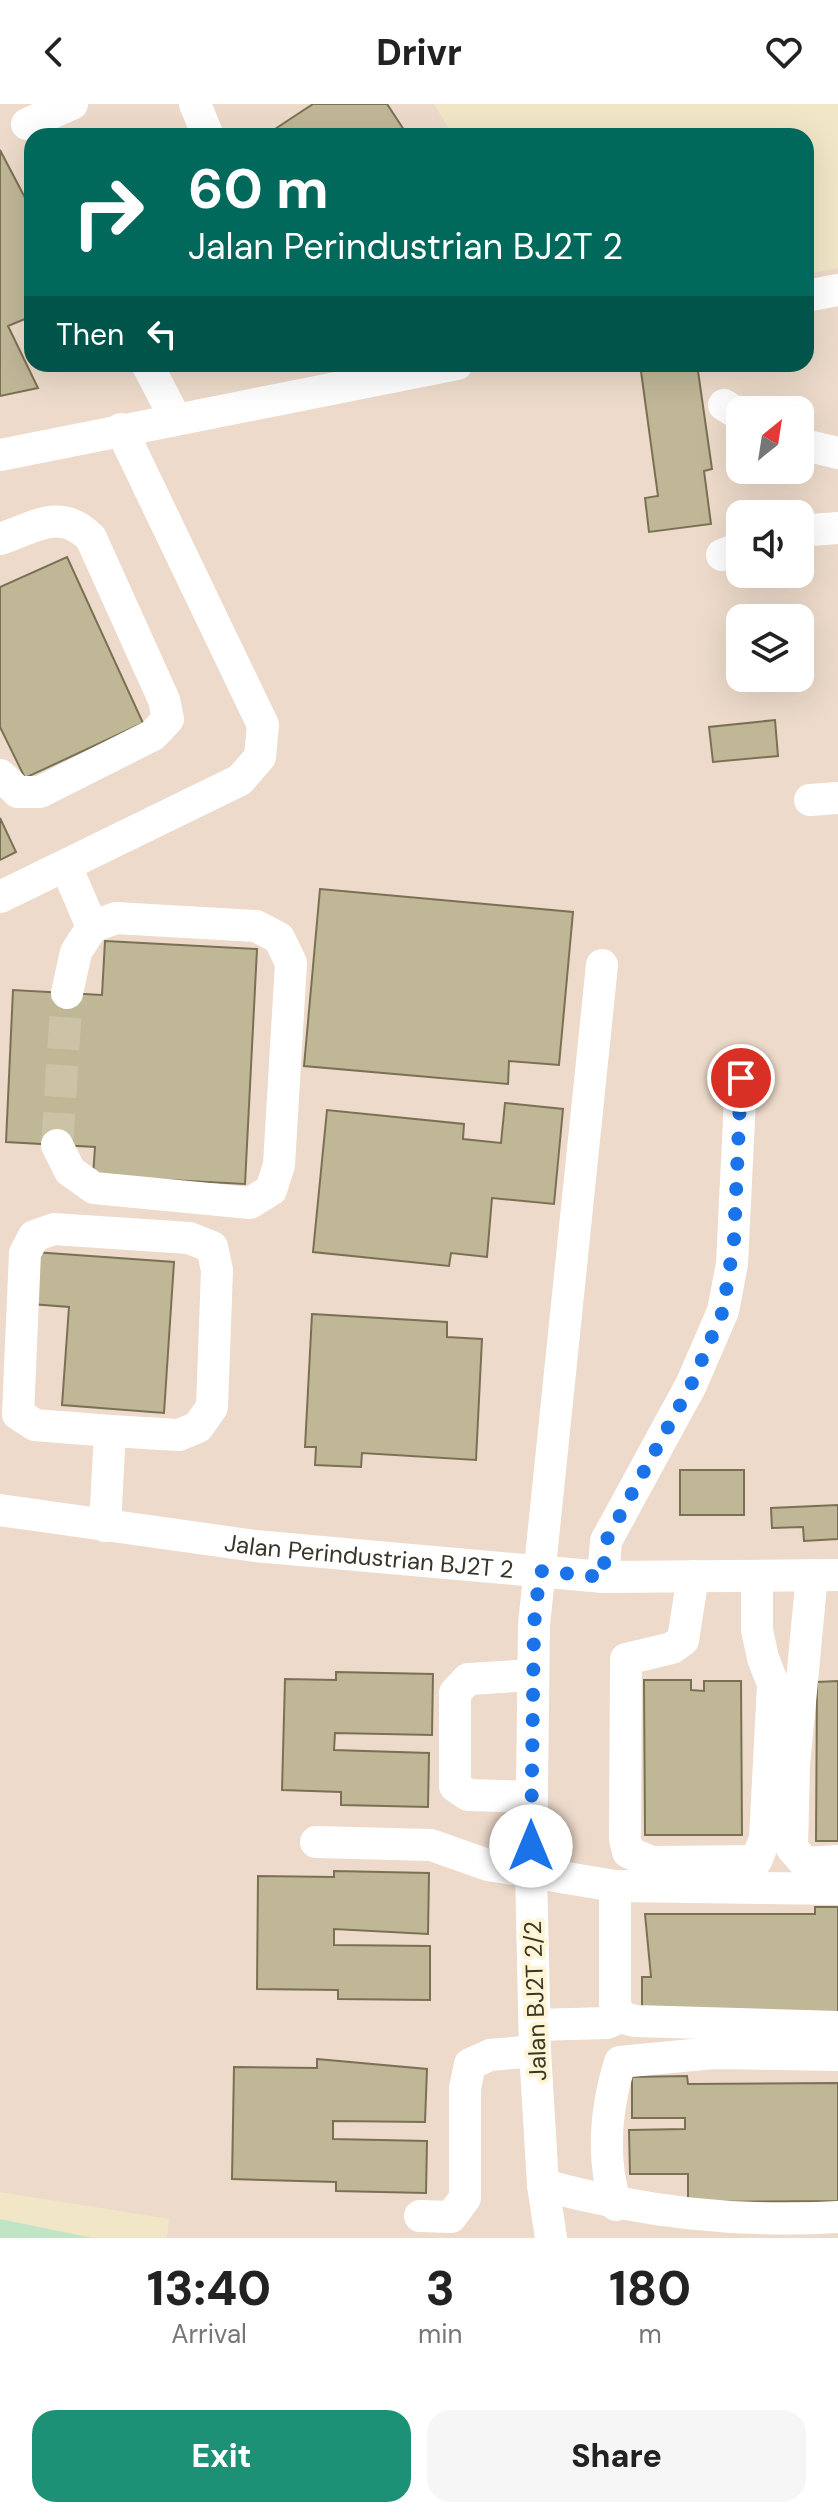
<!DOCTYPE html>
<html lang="en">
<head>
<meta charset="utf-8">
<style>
  :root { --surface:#fff; --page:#f6f6f6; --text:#222; --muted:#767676; --accent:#1c9175 }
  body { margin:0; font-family:"DM Sans",sans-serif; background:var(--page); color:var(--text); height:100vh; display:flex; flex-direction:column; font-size:30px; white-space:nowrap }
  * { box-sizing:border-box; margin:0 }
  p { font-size:26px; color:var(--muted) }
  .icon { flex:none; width:44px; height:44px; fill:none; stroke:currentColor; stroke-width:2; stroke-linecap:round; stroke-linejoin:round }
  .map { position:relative; height:2134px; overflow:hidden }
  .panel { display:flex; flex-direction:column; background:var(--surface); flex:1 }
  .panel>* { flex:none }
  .hud { position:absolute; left:24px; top:24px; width:790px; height:244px; border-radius:24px; box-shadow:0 8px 32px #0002; background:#00695c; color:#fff; overflow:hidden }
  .needle { width:52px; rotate:30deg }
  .controls { position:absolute; left:726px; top:292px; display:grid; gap:16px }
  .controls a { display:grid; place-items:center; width:88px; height:88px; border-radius:16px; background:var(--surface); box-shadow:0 8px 32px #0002; font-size:40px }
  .pin { position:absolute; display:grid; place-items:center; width:68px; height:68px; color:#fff; margin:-34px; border:4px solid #fff; border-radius:50%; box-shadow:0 2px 8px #0007 }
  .me { position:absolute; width:88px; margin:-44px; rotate:0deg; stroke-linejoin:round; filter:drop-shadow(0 0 6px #0008) }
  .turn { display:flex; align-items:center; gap:28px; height:168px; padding:0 32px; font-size:36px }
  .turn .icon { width:104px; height:104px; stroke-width:2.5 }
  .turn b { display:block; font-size:56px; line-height:68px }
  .then { display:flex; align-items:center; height:76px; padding:0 32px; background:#0003; gap:16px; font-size:30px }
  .eta { display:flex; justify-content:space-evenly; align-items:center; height:136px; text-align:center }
  .eta b { font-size:48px; font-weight:800; line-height:56px }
  .cta { display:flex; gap:16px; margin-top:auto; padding:16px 32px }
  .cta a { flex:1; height:92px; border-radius:24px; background:var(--accent); color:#fff; font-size:32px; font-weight:800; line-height:92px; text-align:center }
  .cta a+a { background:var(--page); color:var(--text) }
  header { display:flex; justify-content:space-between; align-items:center; height:104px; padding:0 32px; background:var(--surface); font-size:36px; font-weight:800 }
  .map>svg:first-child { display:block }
</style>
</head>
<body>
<header><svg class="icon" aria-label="back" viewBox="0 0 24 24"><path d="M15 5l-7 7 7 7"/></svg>Drivr<svg class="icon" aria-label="heart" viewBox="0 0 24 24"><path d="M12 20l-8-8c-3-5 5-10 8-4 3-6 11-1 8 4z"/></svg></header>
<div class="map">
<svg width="838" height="2134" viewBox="0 0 838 2134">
  <rect width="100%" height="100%" fill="#f1e7c7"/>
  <path fill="#eddaca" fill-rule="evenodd" d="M 0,0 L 434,0 L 453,32 L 32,32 L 32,260 L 806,260 L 806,170 L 838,164 L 838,2134 L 167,2134 L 169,2115 L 0,2088 ZM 740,306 L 800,306 L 800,366 L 740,366 ZM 740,410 L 800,410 L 800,470 L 740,470 ZM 740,514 L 800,514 L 800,574 L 740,574 Z"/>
  <path fill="#c0e5c5" d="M 0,2115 L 93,2134 L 0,2134 Z"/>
  <path fill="#c0b797" stroke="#7a7154" stroke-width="2" d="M 313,0 L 387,0 L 408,32 L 275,32 L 272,27 Z
    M 0,46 L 32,107 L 32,212 L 8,222 L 38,284 L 0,292 Z
    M 640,260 L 697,260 L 712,365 L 704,367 L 711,420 L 649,428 L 645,394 L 658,392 Z
    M 67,453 L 143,619 L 25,674 L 0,623 L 0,483 Z
    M 775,616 L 778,652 L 713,658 L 709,623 Z
    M 0,714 L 16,748 L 0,756 Z
    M 320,785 L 573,808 L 559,961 L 509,957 L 508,980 L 304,962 Z
    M 105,837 L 257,845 L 245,1080 L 93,1072 L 95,1043 L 6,1038 L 13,886 L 102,891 Z
    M 505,999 L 563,1005 L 554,1100 L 492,1094 L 487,1153 L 451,1149 L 449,1162 L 313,1148 L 327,1006 L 464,1020 L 463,1035 L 501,1039 Z
    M 34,1148 L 174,1158 L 164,1309 L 62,1301 L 69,1203 L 31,1200 Z
    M 312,1210 L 447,1218 L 447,1233 L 482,1235 L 476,1356 L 362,1349 L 361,1363 L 315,1361 L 316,1343 L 305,1343 Z
    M 680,1366 L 744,1366 L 744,1411 L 680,1411 Z
    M 838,1401 L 838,1435 L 804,1437 L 803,1423 L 772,1424 L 771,1404 Z
    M 336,1568 L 433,1570 L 432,1631 L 335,1629 L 334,1646 L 429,1649 L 428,1703 L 341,1701 L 341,1688 L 282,1686 L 285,1575 L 336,1576 Z
    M 644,1576 L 691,1576 L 691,1586 L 704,1587 L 704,1577 L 741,1577 L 742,1731 L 645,1731 Z
    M 838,1577 L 838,1737 L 816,1737 L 817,1578 Z
    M 334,1767 L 429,1769 L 428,1830 L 334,1825 L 334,1841 L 430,1842 L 430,1896 L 338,1895 L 338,1886 L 257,1885 L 258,1772 L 334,1773 Z
    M 815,1803 L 838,1803 L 838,1912 L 642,1908 L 642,1873 L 651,1873 L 645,1810 L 815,1810 Z
    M 317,1955 L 427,1965 L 425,2018 L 333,2017 L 333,2035 L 427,2037 L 426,2089 L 336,2087 L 336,2078 L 232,2075 L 234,1963 L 317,1964 Z
    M 687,1972 L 688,1980 L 838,1979 L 838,2097 L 688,2098 L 688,2070 L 630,2070 L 629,2026 L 685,2025 L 685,2014 L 632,2014 L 632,1973 Z"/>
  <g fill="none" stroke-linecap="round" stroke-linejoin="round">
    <path stroke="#ccc3a7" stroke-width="32" stroke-dasharray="32 16" stroke-linecap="butt" d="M 57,1041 L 67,889"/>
    <g stroke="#fff" stroke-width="32">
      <path d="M 195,0 L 208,32"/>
      <path d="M 27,20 L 72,0"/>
      <path d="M 806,192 L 838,186"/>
      <path d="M 147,260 L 175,314"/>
      <path d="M 724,301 L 740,311"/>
      <path d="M 800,340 L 838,349"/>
      <path d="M 0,351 L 457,260"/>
      <path d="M 800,427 L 838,424"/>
      <path d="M 0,435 C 35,423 61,403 91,434 L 164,596 L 168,615 L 153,631 L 40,688 L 18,688 L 0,671"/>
      <path d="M 722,451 L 740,444"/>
      <path d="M 810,696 L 838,694"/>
      <path d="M 66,762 L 92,823"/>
      <path d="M 0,793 L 240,676 L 260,653 L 263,621 L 121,325"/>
      <path d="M 57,1041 L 70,1067 L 94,1084 L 250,1099 L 271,1086 L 279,1061 L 291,859 L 279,834 L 256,822 L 116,814 L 92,823 L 76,848 L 67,889"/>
      <path id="s1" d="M 0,1406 L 255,1442 L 603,1473 L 838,1471"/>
      <path d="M 105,1422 L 110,1327 L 179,1331 L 198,1323 L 212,1303 L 217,1166 L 212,1143 L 189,1134 L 54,1125 L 34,1132 L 25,1149 L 18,1310 L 35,1321 L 110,1327"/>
      <path d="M 812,1471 L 794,1661 L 792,1744 L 805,1759 L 838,1757"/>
      <path d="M 693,1472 L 683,1536 L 672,1544 L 626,1555 L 625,1735 L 628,1748 L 651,1758 L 756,1757 L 765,1735 L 773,1580 L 763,1554 L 757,1526 L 757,1473"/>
      <path d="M 603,1473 L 606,1437 L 691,1281 L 723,1207 L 732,1160 L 741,974"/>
      <path d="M 532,1693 L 468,1691 L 455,1682 L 455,1589 L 468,1575 L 533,1571"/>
      <path d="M 316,1738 L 431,1741 L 488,1761 L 615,1782 L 838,1785"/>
      <path d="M 615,1782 L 615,1900 L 620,1913"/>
      <path d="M 535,1921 L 607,1919 L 620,1913 L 635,1917 L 838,1923"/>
      <path d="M 543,2081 C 642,2108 736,2119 838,2113"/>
      <path d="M 616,2101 C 601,2054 606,2004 620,1958 L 713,1949 L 838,1951"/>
      <path d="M 420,2112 L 451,2113 L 465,2094 L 465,1984 L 470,1960 L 490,1951 L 535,1947"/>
      <path d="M 551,2134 L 543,2081 L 535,1947 L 531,1767 L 534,1521 L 602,861"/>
    </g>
  </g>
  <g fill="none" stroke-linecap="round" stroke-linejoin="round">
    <path stroke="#1a73e8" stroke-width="14" stroke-dasharray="0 25.2" d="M 531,1742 L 534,1521 L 540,1467 L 603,1473 L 606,1437 L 691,1281 L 723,1207 L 734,1136 L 741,974"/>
  </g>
  <g text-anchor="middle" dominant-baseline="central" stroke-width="8" stroke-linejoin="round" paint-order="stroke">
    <g font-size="24" fill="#393528" stroke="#fff5d4">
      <text stroke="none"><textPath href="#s1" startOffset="372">Jalan Perindustrian BJ2T 2</textPath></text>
      <text transform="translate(535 1897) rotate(-92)">Jalan BJ2T 2/2</text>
    </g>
  </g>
</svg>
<div class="controls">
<a><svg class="needle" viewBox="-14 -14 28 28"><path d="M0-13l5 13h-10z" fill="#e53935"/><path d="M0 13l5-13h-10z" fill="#767676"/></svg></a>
<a><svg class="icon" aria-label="sound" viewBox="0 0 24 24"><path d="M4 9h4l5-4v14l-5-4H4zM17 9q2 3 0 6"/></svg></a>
<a><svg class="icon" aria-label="layers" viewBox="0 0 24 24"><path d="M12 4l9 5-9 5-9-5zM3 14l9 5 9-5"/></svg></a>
</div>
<div class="pin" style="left:741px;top:974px;background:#d93025"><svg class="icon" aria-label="arrive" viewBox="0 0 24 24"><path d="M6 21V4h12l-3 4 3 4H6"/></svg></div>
<svg class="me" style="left:531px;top:1742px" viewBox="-20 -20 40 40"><circle r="19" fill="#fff"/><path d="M0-13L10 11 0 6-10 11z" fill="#1a73e8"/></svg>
<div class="hud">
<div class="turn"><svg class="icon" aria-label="right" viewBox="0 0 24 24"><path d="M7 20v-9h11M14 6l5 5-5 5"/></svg><div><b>60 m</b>Jalan Perindustrian BJ2T 2</div></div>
<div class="then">Then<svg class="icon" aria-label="left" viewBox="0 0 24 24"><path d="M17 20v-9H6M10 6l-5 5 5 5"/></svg></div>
</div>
</div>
<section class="panel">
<div class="eta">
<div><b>13:40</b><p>Arrival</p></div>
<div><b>3</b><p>min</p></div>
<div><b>180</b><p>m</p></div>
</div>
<div class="cta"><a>Exit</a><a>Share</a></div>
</section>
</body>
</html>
